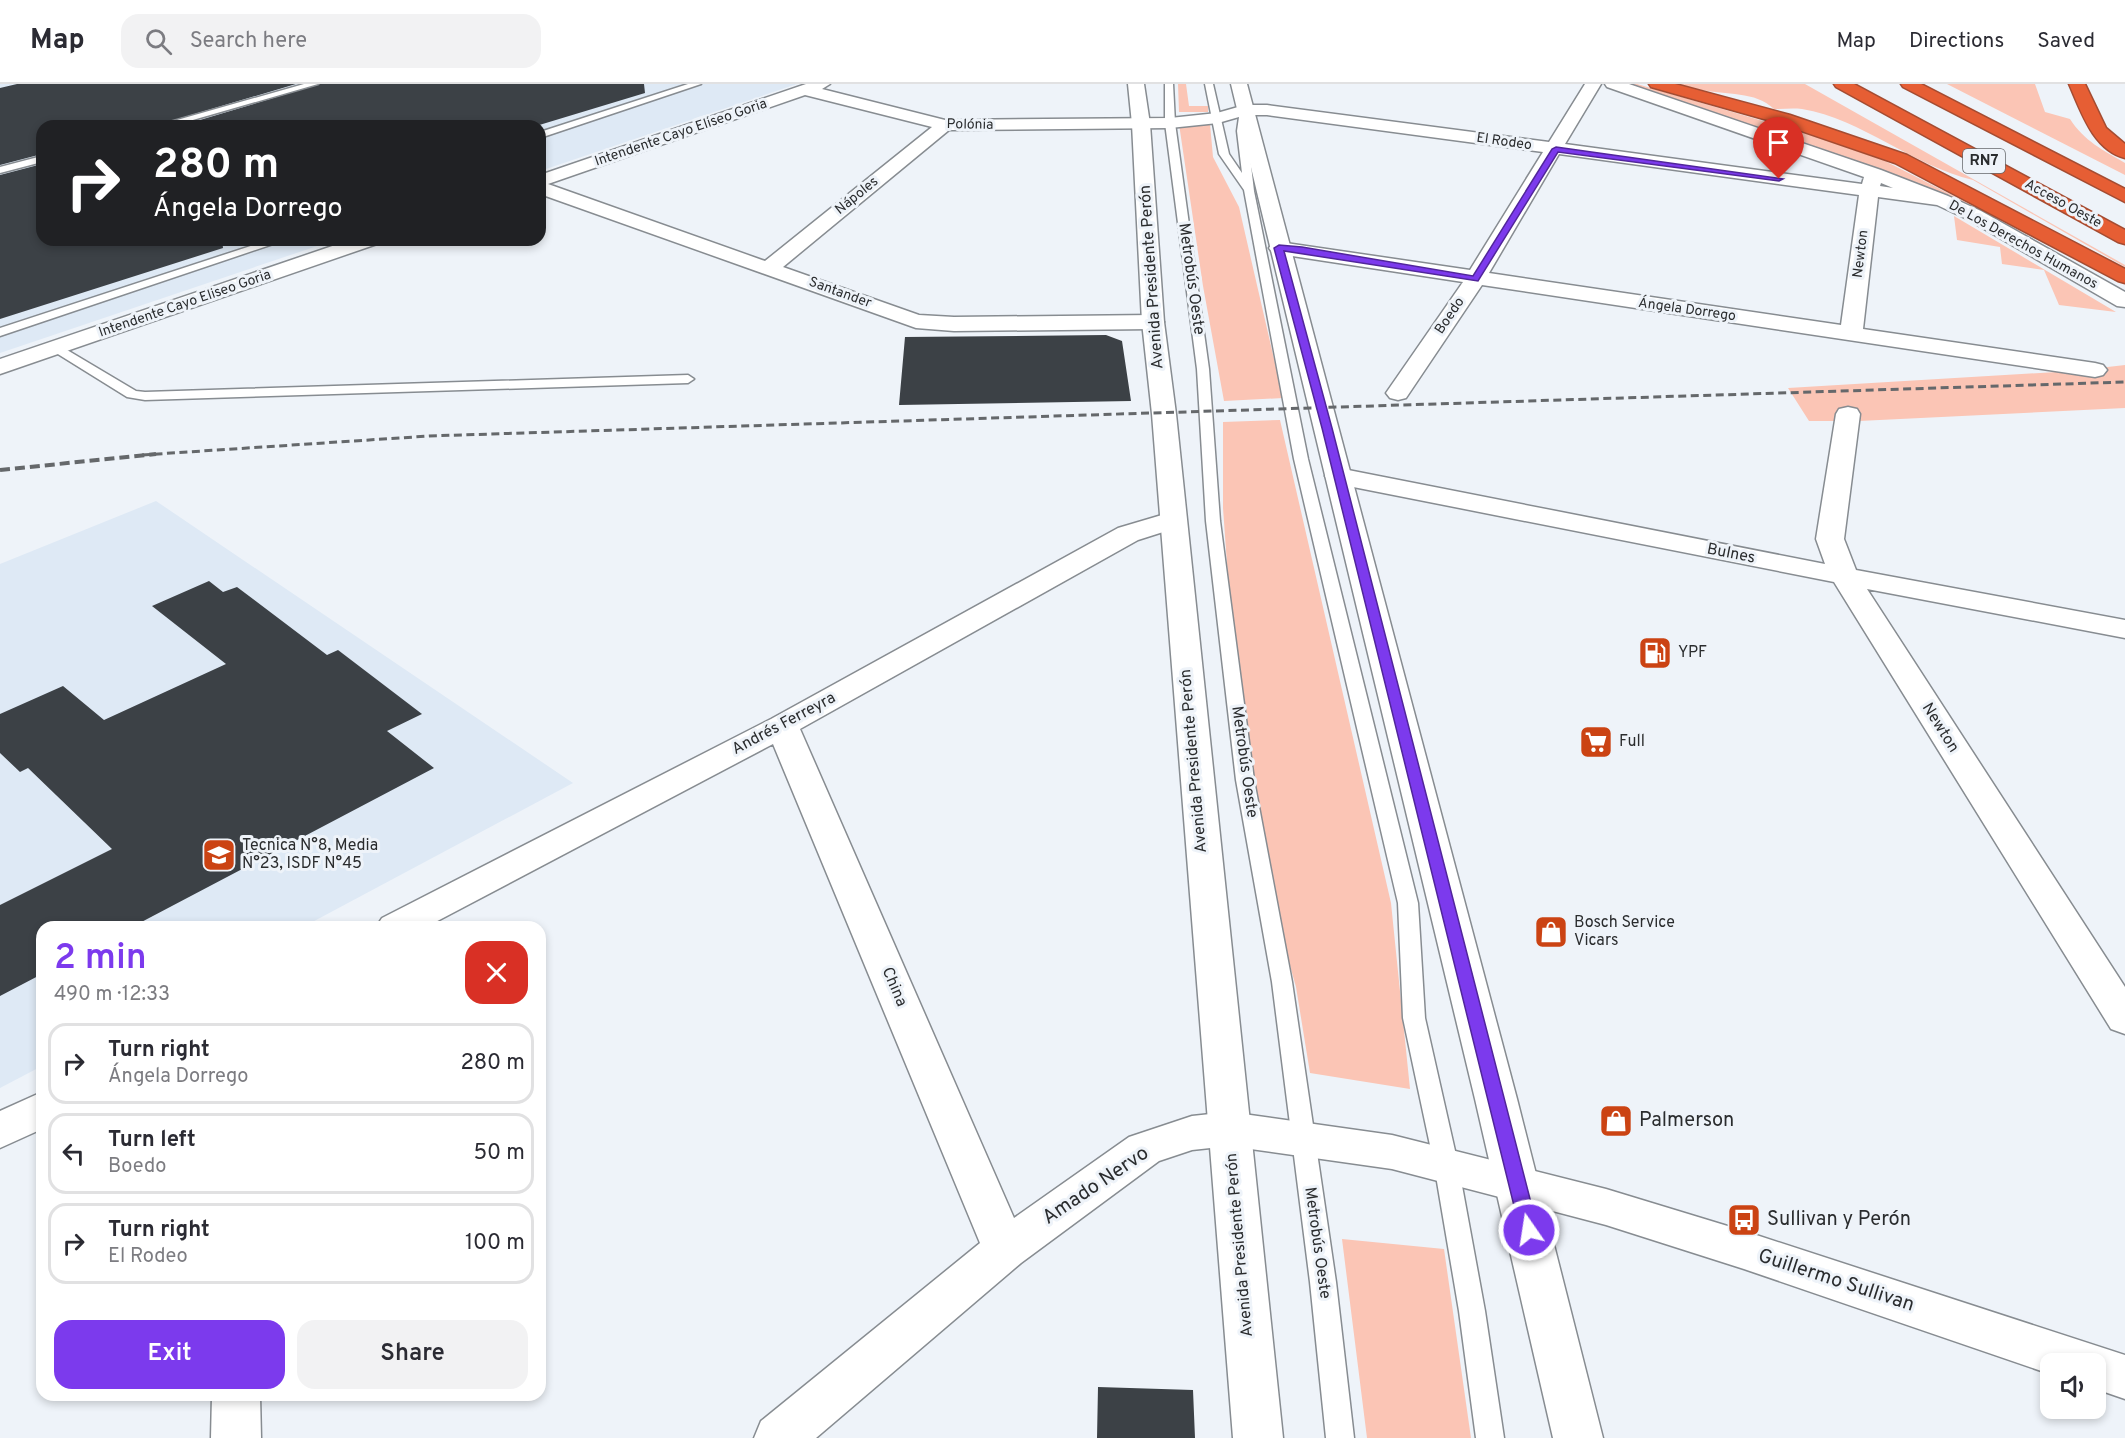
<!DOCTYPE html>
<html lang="en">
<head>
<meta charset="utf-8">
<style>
  :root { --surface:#fff; --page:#f2f2f3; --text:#2b2b33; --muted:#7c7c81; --line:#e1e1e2; --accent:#7c3aed }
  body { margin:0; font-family:Overpass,sans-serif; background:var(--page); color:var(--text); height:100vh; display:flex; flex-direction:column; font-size:22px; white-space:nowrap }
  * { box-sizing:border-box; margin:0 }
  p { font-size:20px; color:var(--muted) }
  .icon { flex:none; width:33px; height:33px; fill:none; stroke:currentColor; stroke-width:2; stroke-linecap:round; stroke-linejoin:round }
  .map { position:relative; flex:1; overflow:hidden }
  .panel { position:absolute; left:36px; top:837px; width:510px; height:480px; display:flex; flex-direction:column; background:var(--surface); border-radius:18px; box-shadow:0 3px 9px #0003 }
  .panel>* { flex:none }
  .top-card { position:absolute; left:36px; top:36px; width:510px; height:126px; border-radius:18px; box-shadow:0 3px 9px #0003; background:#202124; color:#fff; overflow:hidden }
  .buttons { position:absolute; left:2040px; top:1269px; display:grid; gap:12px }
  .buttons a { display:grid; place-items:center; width:66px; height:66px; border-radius:12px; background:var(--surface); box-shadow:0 3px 9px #0003; font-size:30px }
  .pin { position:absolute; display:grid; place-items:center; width:51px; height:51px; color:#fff; margin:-62px -26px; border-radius:50% 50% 50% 0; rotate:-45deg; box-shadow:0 0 6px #0007 }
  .pin .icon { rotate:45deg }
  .me { position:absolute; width:66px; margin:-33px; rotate:347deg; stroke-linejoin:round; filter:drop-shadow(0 0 4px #0008) }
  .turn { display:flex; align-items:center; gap:21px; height:126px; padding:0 18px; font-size:27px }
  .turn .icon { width:78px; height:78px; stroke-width:2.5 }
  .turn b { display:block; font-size:42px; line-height:51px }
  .round { display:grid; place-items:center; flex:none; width:63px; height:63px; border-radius:18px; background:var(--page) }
  .overview { display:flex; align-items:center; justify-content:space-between; height:102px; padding:0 18px }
  h1 { font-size:36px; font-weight:600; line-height:45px; color:var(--accent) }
  .primary-button { display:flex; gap:12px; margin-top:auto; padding:12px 18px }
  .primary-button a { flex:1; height:69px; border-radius:18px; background:var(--accent); color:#fff; font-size:24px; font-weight:600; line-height:69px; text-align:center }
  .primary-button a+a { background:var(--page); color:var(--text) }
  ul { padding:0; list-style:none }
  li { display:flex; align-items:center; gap:18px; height:81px; margin:0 12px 9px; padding:0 6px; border:3px solid var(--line); border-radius:18px }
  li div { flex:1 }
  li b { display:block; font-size:22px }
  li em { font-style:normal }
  header { display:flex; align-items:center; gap:36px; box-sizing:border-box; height:84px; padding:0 30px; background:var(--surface); border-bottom:2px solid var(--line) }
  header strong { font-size:28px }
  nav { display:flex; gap:33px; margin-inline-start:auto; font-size:21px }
  .search { width:420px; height:54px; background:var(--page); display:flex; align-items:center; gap:15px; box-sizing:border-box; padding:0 21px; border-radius:18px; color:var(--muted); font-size:22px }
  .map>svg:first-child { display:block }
</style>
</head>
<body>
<header>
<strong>Map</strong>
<div class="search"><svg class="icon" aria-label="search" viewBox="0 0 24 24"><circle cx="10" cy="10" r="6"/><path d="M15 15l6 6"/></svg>Search here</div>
<nav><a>Map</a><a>Directions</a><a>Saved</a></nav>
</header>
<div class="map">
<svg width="2125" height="1354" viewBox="0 0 2125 1354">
  <rect width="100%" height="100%" fill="#eef3f9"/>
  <path fill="#dee9f5" d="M 0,0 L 797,0 L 540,87 L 540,42 L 42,42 L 42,156 L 335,156 L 0,269 Z
    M 156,417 L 573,699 L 303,843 L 42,843 L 42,982 L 0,1004 L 0,480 Z"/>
  <path fill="#fbc5b5" d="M 1178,0 L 1186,0 L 1189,22 L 1208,22 L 1208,28 L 1179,28 Z
    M 1625,0 L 1637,0 L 1811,51 L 1883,76 L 1997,134 L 1908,96 L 1805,59 Z
    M 1679,0 L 1805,0 L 2125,181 L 2125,183 L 1973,96 C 1913,82 1862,35 1802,25 C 1793,24 1783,25 1774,25 C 1756,7 1725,11 1702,6 C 1694,5 1686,2 1679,0 Z
    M 1947,0 L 2035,0 L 2045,28 L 2070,35 C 2084,57 2103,66 2125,79 L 2125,91 Z
    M 1179,40 L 1210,40 L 1213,73 L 1239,123 L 1283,314 L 1224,317 L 1203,202 Z
    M 1954,132 L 2116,228 L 2059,221 L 2044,186 L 2002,180 L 2000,163 L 1957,156 Z
    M 2125,281 L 2125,324 L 1859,337 L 1809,337 L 1788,304 L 2073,287 Z
    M 1280,336 L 1391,819 L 1410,1005 L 1310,989 L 1296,903 L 1244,717 L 1223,424 L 1223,338 Z
    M 1342,1155 L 1444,1165 L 1471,1354 L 1367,1354 Z"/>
  <path fill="#3c4146" d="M 17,0 L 296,0 L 154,42 L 42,42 L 42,70 L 0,81 L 0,4 Z
    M 320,0 L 644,0 L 645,9 L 536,42 L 180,42 Z
    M 42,80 L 42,156 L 222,156 L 223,164 L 0,235 L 0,91 Z
    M 1106,251 L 1122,257 L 1131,317 L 899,321 L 905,253 Z
    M 209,497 L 223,508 L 237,503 L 327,571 L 338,566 L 422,630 L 387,647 L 434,684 L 132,843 L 42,843 L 42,890 L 0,912 L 0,821 L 112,765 L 28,684 L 20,688 L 0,669 L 0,630 L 63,602 L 104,636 L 226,580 L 152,522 Z
    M 1098,1303 L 1193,1306 L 1195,1354 L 1097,1354 Z"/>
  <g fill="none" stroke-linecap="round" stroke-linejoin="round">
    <defs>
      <path id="service" d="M 304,0 L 318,0 L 172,42 L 156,42 Z
        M 688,0 L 701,0 L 540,54 L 540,48 Z
        M 1165,0 L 1173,0 L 1175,39 L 1209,285 L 1220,437 L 1254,696 L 1292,898 L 1336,1198 L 1354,1354 L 1326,1354 L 1310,1198 L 1272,898 L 1236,696 L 1206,437 L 1197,285 L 1165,39 Z
        M 1205,0 L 1213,0 L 1229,70 L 1242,89 L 1237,47 L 1240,26 L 1245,23 L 1250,26 L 1247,47 L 1254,107 L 1308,375 L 1418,819 L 1425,934 L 1458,1080 L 1485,1227 L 1504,1354 L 1476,1354 L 1459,1227 L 1434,1080 L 1403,934 L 1398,819 L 1294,375 L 1244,106 L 1219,70 Z
        M 42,72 L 42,78 L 0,89 L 0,83 Z
        M 269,156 L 285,156 L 0,252 L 0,244 Z
        M 57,260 L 136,307 L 145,308 L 688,291 L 694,295 L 688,299 L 145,316 L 127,313 L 53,267 L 51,264 Z"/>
      <path id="minor" d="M 806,0 L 830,0 L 822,5 L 945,36 L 1170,34 L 1217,29 L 1245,21 L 1267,21 L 1549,58 L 1585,0 L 1601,0 L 1565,60 L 1862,100 L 1864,93 L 1607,3 L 1605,0 L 1629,0 L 1881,86 L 1948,112 L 1981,127 L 2125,208 L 2125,223 L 2117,222 L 1967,135 L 1937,121 L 1878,113 L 1863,245 L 2095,279 L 2103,281 L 2107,286 L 2103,291 L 2095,293 L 1482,201 L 1406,314 L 1398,316 L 1390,314 L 1386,309 L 1463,198 L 1279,170 L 1272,168 L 1269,164 L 1272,160 L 1279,158 L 1470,186 L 1543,68 L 1267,31 L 1246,31 L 1218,39 L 1170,44 L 949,46 L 783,183 L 919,231 L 954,233 L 1153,231 L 1161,233 L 1164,238 L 1161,243 L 1153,245 L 954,247 L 916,244 L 540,110 L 540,91 ZM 805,11 L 932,43 L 765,177 L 548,100 ZM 1559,70 L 1859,111 L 1841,241 L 1489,189 ZM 1881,99 L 1893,104 L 1880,102 Z
        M 350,156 L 380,156 L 377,160 L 0,290 L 0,275 Z
        M 1848,323 L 1857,325 L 1860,330 L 1844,455 L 1856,486 L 2125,536 L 2125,554 L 1867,505 L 2125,903 L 2125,950 L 2111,945 L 1834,498 L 1338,400 L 1329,398 L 1325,392 L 1329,386 L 1338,384 L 1825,480 L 1816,455 L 1836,330 L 1839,325 Z
        M 1172,428 L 1182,430 L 1186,436 L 1182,442 L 1138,456 L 800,645 L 1014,1134 L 1129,1053 L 1192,1032 L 1229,1028 L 1392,1051 L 1606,1105 L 1744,1147 L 2125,1271 L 2125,1315 L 2096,1305 L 2096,1280 L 2050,1280 L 2050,1290 L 1744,1185 L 1606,1141 L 1392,1085 L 1229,1062 L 1192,1066 L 1159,1077 L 1021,1179 L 816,1354 L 754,1354 L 761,1337 L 980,1159 L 773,660 L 426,843 L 376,843 L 382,834 L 771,635 L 1118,444 Z
        M 42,1008 L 42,1045 L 0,1064 L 0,1027 Z
        M 212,1311 L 260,1311 L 261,1354 L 211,1354 Z"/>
      <path id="secondary" d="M 1128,0 L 1144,0 L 1150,40 L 1164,238 L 1176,330 L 1283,1354 L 1233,1354 L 1152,330 L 1142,238 L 1132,40 Z
        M 1231,0 L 1247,0 L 1517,1015 L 1603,1354 L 1553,1354 L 1475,1015 Z"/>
      <path id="motorway" d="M 1649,0 L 1675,0 L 1790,31 L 1907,71 L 2125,185 L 2125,199 L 2118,197 L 1895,79 L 1778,39 L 1651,3 Z
        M 1834,0 L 1854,0 L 2125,146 L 2125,160 L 2118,158 L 1836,3 Z
        M 1901,0 L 1921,0 L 2125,105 L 2125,118 L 1903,3 Z
        M 2069,0 L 2085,0 L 2106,44 L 2125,60 L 2125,74 C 2093,66 2081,27 2069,0 Z"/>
    </defs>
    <use href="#service" stroke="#878c91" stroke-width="3"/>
    <use href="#minor" stroke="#878c91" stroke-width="3"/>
    <use href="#secondary" stroke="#878c91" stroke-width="3"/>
    <use href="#motorway" stroke="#a44c32" stroke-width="3"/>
    <use href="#service" fill="#fff" fill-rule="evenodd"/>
    <use href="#minor" fill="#fff" fill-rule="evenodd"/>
    <use href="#secondary" fill="#fff" fill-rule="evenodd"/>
    <use href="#motorway" fill="#e65e34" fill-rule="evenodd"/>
    <path stroke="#65686b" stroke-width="3" stroke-dasharray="8 4.5" stroke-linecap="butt" d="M 142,371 L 429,352 L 2125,298"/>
    <path stroke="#65686b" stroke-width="4" stroke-dasharray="10 5" stroke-linecap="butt" d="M 0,386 L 156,370"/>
  </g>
  <path fill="#7c3aed" stroke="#51269a" stroke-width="1.5" d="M 1556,63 L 1783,95 L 1779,97 L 1558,68 L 1478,197 L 1284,167 L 1332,344 L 1538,1146 L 1535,1151 L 1529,1153 L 1522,1151 L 1520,1146 L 1322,344 L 1274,164 L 1279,161 L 1302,163 L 1473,192 L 1552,65 Z"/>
  <defs>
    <symbol id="fuel-square" viewBox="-11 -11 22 22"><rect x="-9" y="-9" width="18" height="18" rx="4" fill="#cb4313" stroke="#eef3f9"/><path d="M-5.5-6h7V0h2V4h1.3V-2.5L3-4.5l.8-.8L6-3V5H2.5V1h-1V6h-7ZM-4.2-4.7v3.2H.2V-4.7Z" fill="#fff"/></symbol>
    <symbol id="supermarket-square" viewBox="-11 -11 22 22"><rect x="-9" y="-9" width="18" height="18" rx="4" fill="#cb4313" stroke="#eef3f9"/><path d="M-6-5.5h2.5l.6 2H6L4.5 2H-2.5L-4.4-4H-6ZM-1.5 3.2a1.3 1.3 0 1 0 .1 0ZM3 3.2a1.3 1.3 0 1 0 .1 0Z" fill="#fff"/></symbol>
    <symbol id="school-square" viewBox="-11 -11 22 22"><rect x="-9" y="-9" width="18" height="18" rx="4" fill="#cb4313" stroke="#eef3f9"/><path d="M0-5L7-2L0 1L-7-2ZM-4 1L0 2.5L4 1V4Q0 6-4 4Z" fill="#fff"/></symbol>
    <symbol id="shop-square" viewBox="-11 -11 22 22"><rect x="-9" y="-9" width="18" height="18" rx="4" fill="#cb4313" stroke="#eef3f9"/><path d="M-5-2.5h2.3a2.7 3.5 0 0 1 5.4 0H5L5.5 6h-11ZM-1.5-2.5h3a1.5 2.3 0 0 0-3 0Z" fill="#fff"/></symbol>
    <symbol id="bus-square" viewBox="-11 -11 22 22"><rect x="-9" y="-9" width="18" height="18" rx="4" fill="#cb4313" stroke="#eef3f9"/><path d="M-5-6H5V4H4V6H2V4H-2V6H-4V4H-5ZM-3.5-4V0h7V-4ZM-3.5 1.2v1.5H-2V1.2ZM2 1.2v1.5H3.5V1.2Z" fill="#fff"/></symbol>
  </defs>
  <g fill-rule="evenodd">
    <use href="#fuel-square" x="1636" y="550" width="38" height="38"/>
    <use href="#supermarket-square" x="1577" y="639" width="38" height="38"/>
    <use href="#school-square" x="200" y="752" width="38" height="38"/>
    <use href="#shop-square" x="1532" y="829" width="38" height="38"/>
    <use href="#shop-square" x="1597" y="1018" width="38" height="38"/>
    <use href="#bus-square" x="1725" y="1117" width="38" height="38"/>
  </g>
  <g text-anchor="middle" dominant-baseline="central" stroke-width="6" stroke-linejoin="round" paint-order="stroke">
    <g font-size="14" fill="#2a2c2e" stroke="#eef3f9">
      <text transform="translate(970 41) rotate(1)">Polónia</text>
      <text transform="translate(681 49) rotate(-19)">Intendente Cayo Eliseo Goria</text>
      <text transform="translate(1504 58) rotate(8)">El Rodeo</text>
      <text transform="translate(857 112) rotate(-39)">Nápoles</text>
      <text transform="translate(2063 120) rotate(29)">Acceso Oeste</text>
      <text transform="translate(2023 161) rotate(29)">De Los Derechos Humanos</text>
      <text transform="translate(1861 170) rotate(-83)">Newton</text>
      <text transform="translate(840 209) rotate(20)">Santander</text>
      <text transform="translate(185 220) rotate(-19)">Intendente Cayo Eliseo Goria</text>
      <text transform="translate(1687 226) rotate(8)">Ángela Dorrego</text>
      <text transform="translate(1450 232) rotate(-56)">Boedo</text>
    </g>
    <rect fill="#eef3f9" stroke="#65686b" stroke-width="1.5" x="1963" y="65" width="42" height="24" rx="4.5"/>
    <g font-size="15" font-weight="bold" fill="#2a2c2e">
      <text x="1984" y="77">RN7</text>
    </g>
    <g font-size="16" fill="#2a2c2e" stroke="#eef3f9">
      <text transform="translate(1152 193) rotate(-94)">Avenida Presidente Perón</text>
      <text transform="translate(1191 195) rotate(82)">Metrobús Oeste</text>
      <text transform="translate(1731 470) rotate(11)">Bulnes</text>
      <text transform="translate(784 640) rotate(-28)">Andrés Ferreyra</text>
      <text transform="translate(1940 644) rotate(58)">Newton</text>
      <text transform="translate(1194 677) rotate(-95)">Avenida Presidente Perón</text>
      <text transform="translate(1244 678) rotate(82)">Metrobús Oeste</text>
      <text transform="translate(894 903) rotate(67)">China</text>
      <text transform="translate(1317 1159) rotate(82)">Metrobús Oeste</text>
      <text transform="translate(1240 1161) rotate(-95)">Avenida Presidente Perón</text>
    </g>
    <g font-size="16" fill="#2a2c2e" stroke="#eef3f9" text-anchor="start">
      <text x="1678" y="569">YPF</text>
      <text x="1619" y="658">Full</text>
      <text x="242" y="762">Tecnica N°8, Media<tspan x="242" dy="18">N°23, ISDF N°45</tspan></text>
      <text x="1574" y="839">Bosch Service<tspan x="1574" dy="18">Vicars</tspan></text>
    </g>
    <g font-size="20" fill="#2a2c2e" stroke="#eef3f9" text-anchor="start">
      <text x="1639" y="1037">Palmerson</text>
      <text x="1767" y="1136">Sullivan y Perón</text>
    </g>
    <g font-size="20" fill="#2a2c2e" stroke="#eef3f9">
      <text transform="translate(1096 1102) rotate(-34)">Amado Nervo</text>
      <text transform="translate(1836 1197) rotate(18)">Guillermo Sullivan</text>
    </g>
  </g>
</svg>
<div class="buttons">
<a><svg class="icon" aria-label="sound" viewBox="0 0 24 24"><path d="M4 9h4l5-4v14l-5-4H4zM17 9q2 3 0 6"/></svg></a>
</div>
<div class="pin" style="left:1779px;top:95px;background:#d93025"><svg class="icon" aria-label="arrive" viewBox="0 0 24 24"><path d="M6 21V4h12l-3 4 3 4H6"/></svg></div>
<svg class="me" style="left:1529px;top:1146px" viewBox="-20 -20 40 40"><circle r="17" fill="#7c3aed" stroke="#fff" stroke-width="3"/><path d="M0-11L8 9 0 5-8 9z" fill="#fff"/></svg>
<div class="top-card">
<div class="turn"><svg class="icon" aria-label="right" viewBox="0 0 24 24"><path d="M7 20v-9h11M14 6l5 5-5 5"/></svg><div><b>280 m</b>Ángela Dorrego</div></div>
</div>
<section class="panel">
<div class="overview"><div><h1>2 min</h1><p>490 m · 12:33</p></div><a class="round" style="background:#d93025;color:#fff"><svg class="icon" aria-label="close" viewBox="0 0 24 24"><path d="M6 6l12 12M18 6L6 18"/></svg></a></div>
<ul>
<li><svg class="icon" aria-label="right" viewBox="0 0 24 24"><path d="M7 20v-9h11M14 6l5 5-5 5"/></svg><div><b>Turn right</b><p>Ángela Dorrego</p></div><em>280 m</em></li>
<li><svg class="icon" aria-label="left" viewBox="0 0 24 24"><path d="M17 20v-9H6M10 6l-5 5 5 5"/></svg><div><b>Turn left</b><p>Boedo</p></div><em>50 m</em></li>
<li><svg class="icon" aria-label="right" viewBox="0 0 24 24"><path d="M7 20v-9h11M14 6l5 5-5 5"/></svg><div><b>Turn right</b><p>El Rodeo</p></div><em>100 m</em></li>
</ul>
<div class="primary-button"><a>Exit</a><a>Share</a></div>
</section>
</div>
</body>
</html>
